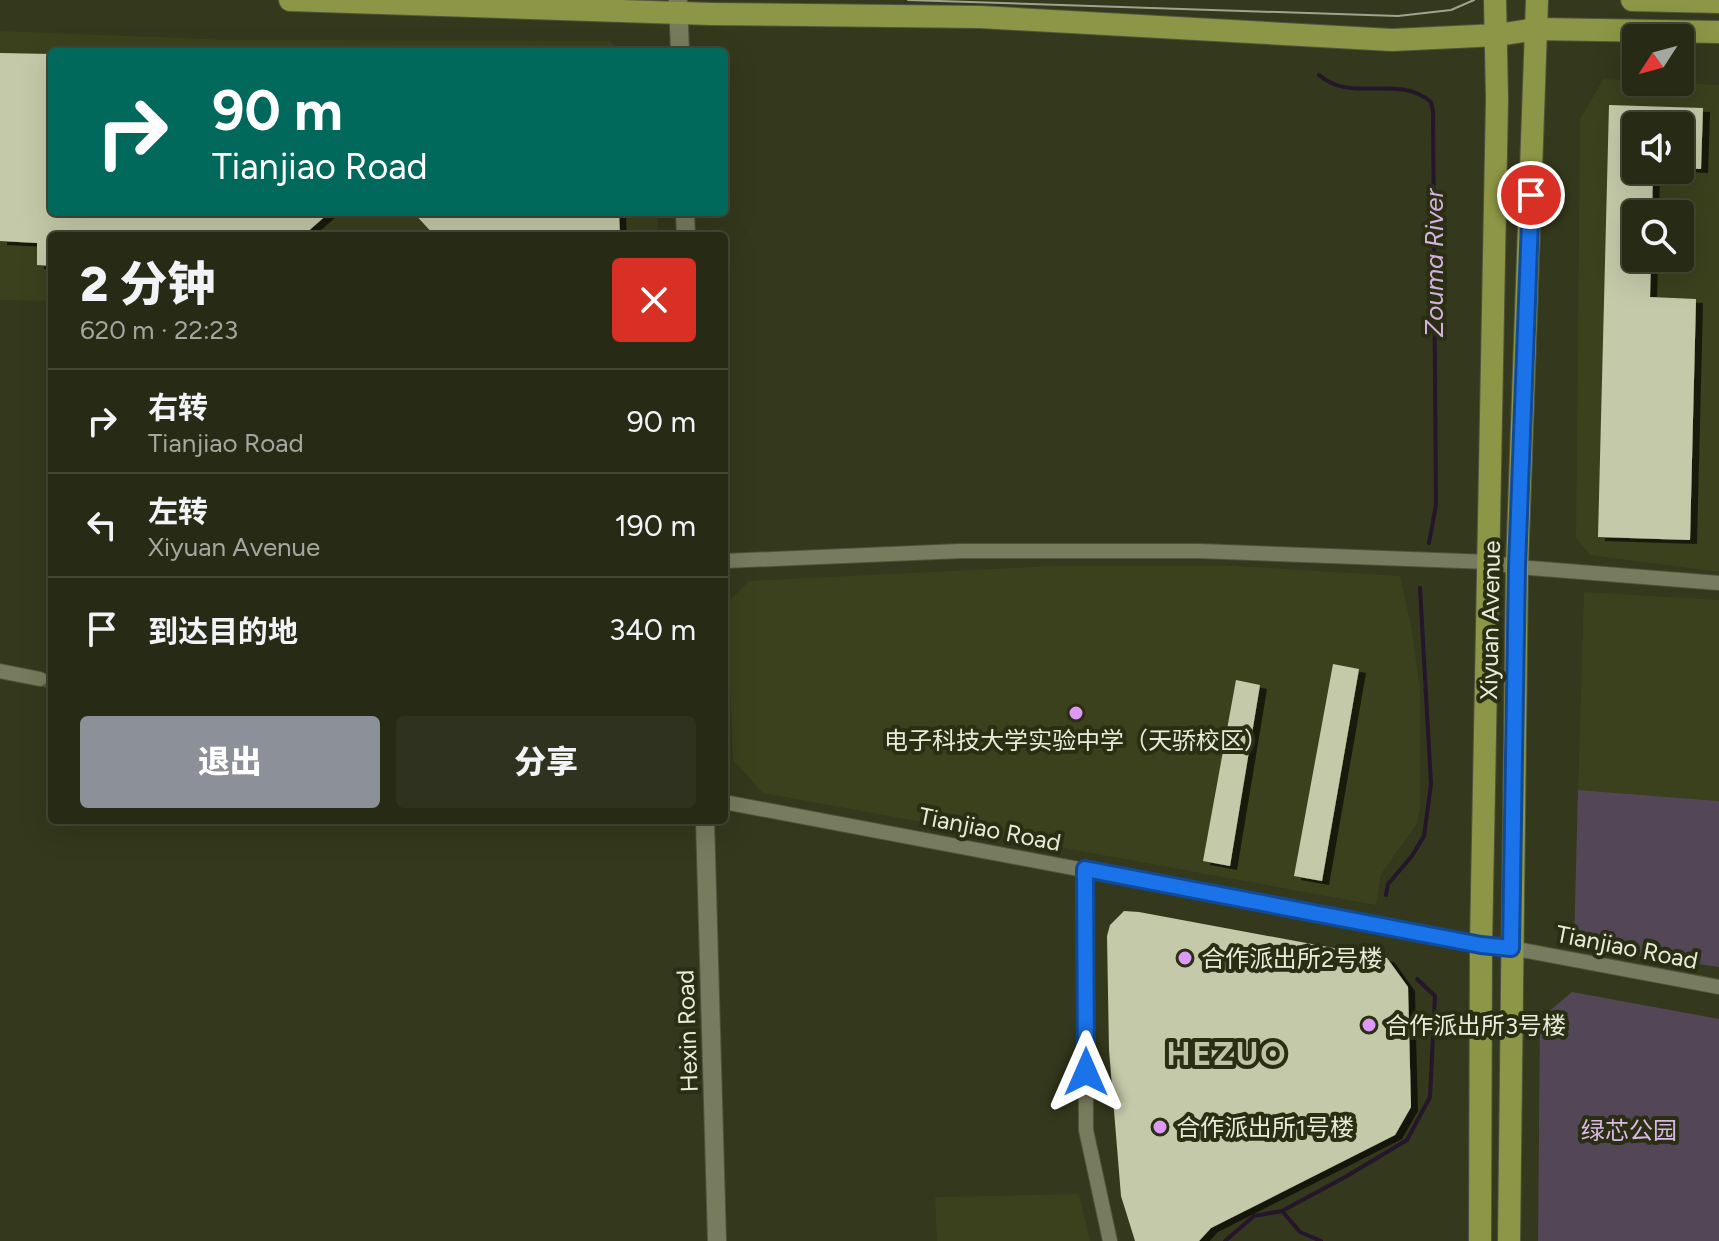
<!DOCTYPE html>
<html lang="zh">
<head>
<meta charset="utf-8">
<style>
  :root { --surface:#272a15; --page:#2f321e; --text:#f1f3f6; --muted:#a4a7a0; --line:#434634; --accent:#8c9099 }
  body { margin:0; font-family:Figtree,"Noto Sans SC",sans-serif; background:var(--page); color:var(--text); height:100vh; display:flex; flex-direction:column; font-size:30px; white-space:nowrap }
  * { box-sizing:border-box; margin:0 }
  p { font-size:26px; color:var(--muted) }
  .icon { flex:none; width:44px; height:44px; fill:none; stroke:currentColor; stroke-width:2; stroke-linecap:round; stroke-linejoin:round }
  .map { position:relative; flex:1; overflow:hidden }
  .details { position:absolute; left:48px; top:232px; width:680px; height:592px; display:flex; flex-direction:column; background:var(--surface); border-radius:8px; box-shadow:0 8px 32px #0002,0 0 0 2px var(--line) }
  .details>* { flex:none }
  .top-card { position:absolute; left:48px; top:48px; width:680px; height:168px; border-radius:8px; box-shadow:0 8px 32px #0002,0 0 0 2px var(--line); background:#00695c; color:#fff; overflow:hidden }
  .needle { width:52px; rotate:234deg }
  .fabs { position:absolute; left:1622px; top:24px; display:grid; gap:16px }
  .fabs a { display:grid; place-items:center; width:72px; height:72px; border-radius:8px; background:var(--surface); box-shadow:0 8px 32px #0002,0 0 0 2px var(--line); font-size:40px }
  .pin { position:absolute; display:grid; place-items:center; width:68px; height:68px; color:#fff; margin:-34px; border:4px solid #fff; border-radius:50%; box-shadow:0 2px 8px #0007 }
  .me { position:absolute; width:88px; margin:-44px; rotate:0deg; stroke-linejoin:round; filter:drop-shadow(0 0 6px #0008) }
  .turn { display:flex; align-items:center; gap:28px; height:168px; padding:0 32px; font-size:36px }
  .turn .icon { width:104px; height:104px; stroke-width:2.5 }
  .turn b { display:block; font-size:56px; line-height:68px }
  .round { display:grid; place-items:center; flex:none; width:84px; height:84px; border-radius:8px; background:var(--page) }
  .summary { display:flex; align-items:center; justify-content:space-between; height:136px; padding:0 32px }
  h1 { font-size:48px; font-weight:800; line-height:60px }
  .button { display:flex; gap:16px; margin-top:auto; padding:16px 32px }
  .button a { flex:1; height:92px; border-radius:8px; background:var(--accent); color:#fff; font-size:32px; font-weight:800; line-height:92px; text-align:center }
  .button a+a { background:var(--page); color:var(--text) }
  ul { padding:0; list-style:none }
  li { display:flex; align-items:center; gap:24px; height:104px; padding:0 32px; border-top:2px solid var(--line) }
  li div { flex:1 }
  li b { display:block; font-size:30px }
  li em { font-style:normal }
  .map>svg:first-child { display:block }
</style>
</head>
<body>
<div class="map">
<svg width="1719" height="1241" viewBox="0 0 1719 1241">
  <defs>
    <filter id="shadow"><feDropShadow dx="7" dy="4" stdDeviation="0" flood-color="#0009"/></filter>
  </defs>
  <rect width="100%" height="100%" fill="#34381c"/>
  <path fill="#3b401d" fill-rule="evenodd" d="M 0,31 L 233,40 L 610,41 L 621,52 L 52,52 L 52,212 L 657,212 L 658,236 L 52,236 L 52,301 L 0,300 Z
    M 1603,79 L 1719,85 L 1719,572 L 1590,555 L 1576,538 L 1580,120 ZM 1636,126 L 1680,126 L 1680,170 L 1636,170 ZM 1636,214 L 1680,214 L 1680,258 L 1636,258 Z
    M 1052,566 L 1236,566 L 1400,576 L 1412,631 L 1420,690 L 1420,809 L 1416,825 L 1381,874 L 1376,905 L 763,793 L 733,760 L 727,603 L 749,581 Z
    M 1584,592 L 1719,600 L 1719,801 L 1578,790 Z
    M 1079,1194 L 1090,1241 L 937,1241 L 935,1197 Z"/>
  <path fill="#534757" d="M 1578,790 L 1719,801 L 1719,967 L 1574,946 Z
    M 1572,992 L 1719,1019 L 1719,1241 L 1538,1241 L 1540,1019 Z"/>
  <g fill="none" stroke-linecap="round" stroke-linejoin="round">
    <path stroke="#25162b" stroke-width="4" d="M 1319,75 C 1352,104 1397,73 1431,102 L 1433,111 L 1436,505 L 1429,543
      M 1386,895 L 1388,884 L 1412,856 L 1424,836 L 1431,784 L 1420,588
      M 1282,1211 L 1300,1232 L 1321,1241
      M 1225,1241 L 1254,1216 L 1282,1211 L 1347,1176 L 1407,1140 L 1430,1097 L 1435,996 L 1417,979"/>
  </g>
  <path fill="#c4c9a9" filter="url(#shadow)" d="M 0,53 L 52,54 L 52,212 L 330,212 L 305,234 L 295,236 L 52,236 L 52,266 L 37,265 L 37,243 L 0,241 Z
    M 1609,105 L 1703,108 L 1701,169 L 1680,168 L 1680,126 L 1636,126 L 1636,170 L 1653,170 L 1652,214 L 1636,214 L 1636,258 L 1651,258 L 1650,297 L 1696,299 L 1690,540 L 1598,537 Z
    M 413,212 L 619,212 L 620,236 L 435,236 Z
    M 1333,664 L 1359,669 L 1322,881 L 1294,876 Z
    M 1236,680 L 1260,685 L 1230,866 L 1203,861 Z
    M 1124,911 L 1139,912 L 1387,958 L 1408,987 L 1411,1107 L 1395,1135 L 1211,1228 L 1199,1241 L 1135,1241 L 1121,1196 L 1109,1050 L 1107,936 L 1110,925 Z"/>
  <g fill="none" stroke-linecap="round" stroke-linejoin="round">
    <path stroke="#4f5338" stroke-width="14" stroke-dasharray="14 7" stroke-linecap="butt" d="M 40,679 L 52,682"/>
    <defs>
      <path id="minor" d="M 724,561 L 961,551 L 1199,551 L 1489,562 L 1517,567 L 1719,583
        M 0,671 L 40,679
        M 724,802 L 1481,945 L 1511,948 L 1719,987
        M 1085,869 L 1086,1130 L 1110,1241"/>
      <path id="tertiary" d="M 678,0 L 680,52
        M 685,212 L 686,236
        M 705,820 L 717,1241"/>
      <path id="primary" d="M 290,0 L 711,14 L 980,17 L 1392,40 L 1498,35 L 1537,29 L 1719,32
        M 1632,0 L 1719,2
        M 1480,1241 L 1481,945 L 1497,99 L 1495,0
        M 1509,1241 L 1517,567 L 1537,0"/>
    </defs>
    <use href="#minor" stroke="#51543c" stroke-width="16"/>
    <use href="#tertiary" stroke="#51543c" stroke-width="20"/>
    <use href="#primary" stroke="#51543c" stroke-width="24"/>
    <use href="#minor" stroke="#777c5e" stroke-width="14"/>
    <use href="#tertiary" stroke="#777c5e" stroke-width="18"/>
    <use href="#primary" stroke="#8d9646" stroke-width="22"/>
    <path stroke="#a0a38e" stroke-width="2" d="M 908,0 L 1398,16 L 1451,10 L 1474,0"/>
  </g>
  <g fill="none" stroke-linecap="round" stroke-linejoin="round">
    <defs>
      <path id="route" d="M 1086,1072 L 1085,869 L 1481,945 L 1511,948 L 1517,567 L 1531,195"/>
    </defs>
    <use href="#route" stroke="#114b97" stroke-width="20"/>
    <use href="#route" stroke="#1a73e8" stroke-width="14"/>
  </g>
  <g fill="#dc99f5" stroke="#2a2e12" stroke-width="3">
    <circle cx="1076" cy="713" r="8"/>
    <circle cx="1185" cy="958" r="8"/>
    <circle cx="1369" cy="1025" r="8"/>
    <circle cx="1160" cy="1127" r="8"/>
  </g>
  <g text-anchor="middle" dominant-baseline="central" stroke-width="8" stroke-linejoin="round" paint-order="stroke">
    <g font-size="24" fill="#e8ebda" stroke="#2a2e12">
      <text transform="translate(1490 620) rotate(-89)">Xiyuan Avenue</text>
      <text transform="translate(990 829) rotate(11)">Tianjiao Road</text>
      <text transform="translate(1627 947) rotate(11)">Tianjiao Road</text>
      <text transform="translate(687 1031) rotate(-92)">Hexin Road</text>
    </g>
    <g font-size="24" fill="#e8ebda" stroke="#2a2e12" text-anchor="start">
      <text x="1076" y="740" text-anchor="middle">电子科技大学实验中学（天骄校区）</text>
      <text x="1201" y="958">合作派出所2号楼</text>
      <text x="1385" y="1025">合作派出所3号楼</text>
      <text x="1176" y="1127">合作派出所1号楼</text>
    </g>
    <g font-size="24" fill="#d9b8e6" stroke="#2a2e12">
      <text x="1629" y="1130">绿芯公园</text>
    </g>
    <g font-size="26" font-style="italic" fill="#d3b2e0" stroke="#2a2e12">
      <text transform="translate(1434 263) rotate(-90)">Zouma River</text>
    </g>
    <g font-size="32" font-weight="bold" letter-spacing="2" fill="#bec4a3" stroke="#2a2e12">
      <text x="1227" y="1054">HEZUO</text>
    </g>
  </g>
</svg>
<div class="fabs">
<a><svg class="needle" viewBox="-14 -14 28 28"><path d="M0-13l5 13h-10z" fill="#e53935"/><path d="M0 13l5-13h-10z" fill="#a4a7a0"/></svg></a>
<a><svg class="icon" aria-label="sound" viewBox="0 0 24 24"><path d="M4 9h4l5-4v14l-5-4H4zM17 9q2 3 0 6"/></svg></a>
<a><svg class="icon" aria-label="search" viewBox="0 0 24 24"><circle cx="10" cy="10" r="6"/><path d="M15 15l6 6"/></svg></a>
</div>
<div class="pin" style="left:1531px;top:195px;background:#d93025"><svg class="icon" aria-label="arrive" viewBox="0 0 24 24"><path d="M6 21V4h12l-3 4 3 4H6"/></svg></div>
<svg class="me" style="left:1086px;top:1072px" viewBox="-20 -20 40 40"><path d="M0-17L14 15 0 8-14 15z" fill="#1a73e8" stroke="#fff" stroke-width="4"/></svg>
<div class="top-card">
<div class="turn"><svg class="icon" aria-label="right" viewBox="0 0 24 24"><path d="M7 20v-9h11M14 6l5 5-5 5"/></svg><div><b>90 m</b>Tianjiao Road</div></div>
</div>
<section class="details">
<div class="summary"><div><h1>2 分钟</h1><p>620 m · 22:23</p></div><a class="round" style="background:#d93025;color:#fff"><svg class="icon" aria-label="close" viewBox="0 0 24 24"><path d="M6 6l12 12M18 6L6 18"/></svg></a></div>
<ul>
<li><svg class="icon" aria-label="right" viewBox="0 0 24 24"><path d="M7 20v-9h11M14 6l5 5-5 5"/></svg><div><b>右转</b><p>Tianjiao Road</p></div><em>90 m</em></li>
<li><svg class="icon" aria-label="left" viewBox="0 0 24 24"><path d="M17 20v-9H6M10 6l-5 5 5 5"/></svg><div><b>左转</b><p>Xiyuan Avenue</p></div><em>190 m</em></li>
<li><svg class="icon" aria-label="arrive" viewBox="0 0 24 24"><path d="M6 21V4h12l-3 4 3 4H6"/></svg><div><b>到达目的地</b></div><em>340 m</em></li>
</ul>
<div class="button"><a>退出</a><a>分享</a></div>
</section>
</div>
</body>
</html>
